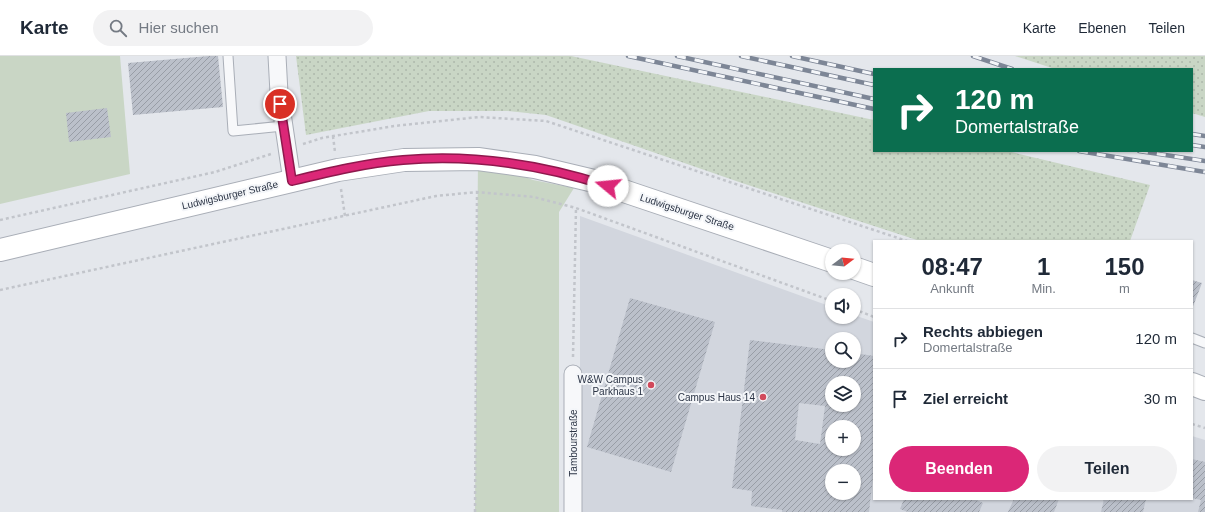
<!DOCTYPE html>
<html lang="de">
<head>
<meta charset="utf-8">
<style>
  :root { --surface:#fff; --page:#f2f2f3; --text:#1f2937; --muted:#747a83; --line:#e0e1e3; --accent:#db2777 }
  body { margin:0; font-family:Helvetica,sans-serif; background:var(--page); color:var(--text); height:100vh; display:flex; flex-direction:column; font-size:15px; white-space:nowrap }
  * { box-sizing:border-box; margin:0 }
  p { font-size:13px; color:var(--muted) }
  .icon { flex:none; width:22px; height:22px; fill:none; stroke:currentColor; stroke-width:2; stroke-linecap:round; stroke-linejoin:round }
  .map { position:relative; flex:1; overflow:hidden }
  .details { position:absolute; left:873px; top:184px; width:320px; height:260px; display:flex; flex-direction:column; background:var(--surface); border-radius:0px; box-shadow:0 1px 3px #0004 }
  .details>* { flex:none }
  .guide { position:absolute; left:873px; top:12px; width:320px; height:84px; border-radius:0px; box-shadow:0 1px 3px #0004; background:#0b6e4f; color:#fff; overflow:hidden }
  .needle { width:26px; rotate:74deg }
  .controls { position:absolute; left:825px; top:188px; display:grid; gap:8px }
  .controls a { display:grid; place-items:center; width:36px; height:36px; border-radius:50%; background:var(--surface); box-shadow:0 1px 3px #0004; font-size:20px }
  .pin { position:absolute; display:grid; place-items:center; width:34px; height:34px; color:#fff; margin:-17px; border:2px solid #fff; border-radius:50%; box-shadow:0 1px 4px #0007 }
  .me { position:absolute; width:44px; margin:-22px; rotate:287deg; stroke-linejoin:round; filter:drop-shadow(0 0 3px #0008) }
  .turn { display:flex; align-items:center; gap:14px; height:84px; padding:0 16px; font-size:18px }
  .turn .icon { width:52px; height:52px; stroke-width:2.5 }
  .turn b { display:block; font-size:28px; line-height:34px }
  .eta { display:flex; justify-content:space-evenly; align-items:center; height:68px; text-align:center }
  .eta b { font-size:24px; font-weight:600; line-height:28px }
  .cta { display:flex; gap:8px; margin-top:auto; padding:8px 16px }
  .cta a { flex:1; height:46px; border-radius:24px; background:var(--accent); color:#fff; font-size:16px; font-weight:600; line-height:46px; text-align:center }
  .cta a+a { background:var(--page); color:var(--text) }
  ul { padding:0; list-style:none }
  li { display:flex; align-items:center; gap:12px; height:60px; padding:0 16px; border-top:1px solid var(--line) }
  li div { flex:1 }
  li b { display:block; font-size:15px }
  li em { font-style:normal }
  header { display:flex; align-items:center; gap:24px; box-sizing:border-box; height:56px; padding:0 20px; background:var(--surface); border-bottom:1px solid var(--line) }
  header strong { font-size:19px }
  nav { display:flex; gap:22px; margin-inline-start:auto; font-size:14px }
  .search { width:280px; height:36px; background:var(--page); display:flex; align-items:center; gap:10px; box-sizing:border-box; padding:0 14px; border-radius:22px; color:var(--muted); font-size:15px }
  .map>svg:first-child { display:block }
</style>
</head>
<body>
<header>
<strong>Karte</strong>
<div class="search"><svg class="icon" aria-label="search" viewBox="0 0 24 24"><circle cx="10" cy="10" r="6"/><path d="M15 15l6 6"/></svg>Hier suchen</div>
<nav><a>Karte</a><a>Ebenen</a><a>Teilen</a></nav>
</header>
<div class="map">
<svg width="1205" height="456" viewBox="0 0 1205 456">
  <defs>
    <pattern id="park-dots" width="8" height="8" patternUnits="userSpaceOnUse"><rect width="8" height="8" fill="#c9d6c5"/><path d="M2 2h.1M6 6h.1" fill="none" stroke="#adb8ab" stroke-width="1.8" stroke-linecap="round"/></pattern>
    <pattern id="building-hatch" width="6" height="6" patternUnits="userSpaceOnUse"><rect width="6" height="6" fill="#bbc0ca"/><path d="M-1 1l2-2M0 6l6-6M5 7l2-2" fill="none" stroke="#989da6"/></pattern>
  </defs>
  <rect width="100%" height="100%" fill="#e4e7ec"/>
  <path fill="#d2d6de" fill-rule="evenodd" d="M 580,160 L 832,251 L 832,261 L 854,261 L 854,259 L 874,266 L 874,443 L 1192,443 L 1192,380 L 1205,384 L 1205,456 L 580,456 ZM 832,283 L 854,283 L 854,305 L 832,305 ZM 832,327 L 854,327 L 854,349 L 832,349 ZM 832,371 L 854,371 L 854,393 L 832,393 ZM 832,415 L 854,415 L 854,437 L 832,437 Z"/>
  <path fill="#c9d6c5" d="M 0,0 L 120,0 L 130,118 L 0,148 Z
    M 478,103 L 533,124 L 574,132 L 559,156 L 559,456 L 475,456 Z"/>
  <path fill="url(#park-dots)" d="M 296,0 L 571,0 L 874,64 L 874,95 L 1007,95 L 1150,129 L 1130,185 L 920,185 L 739,126 L 546,59 L 508,55 L 429,55 L 306,79 Z
    M 1015,0 L 1205,0 L 1205,61 L 1192,57 L 1192,13 L 1055,13 Z"/>
  <path fill="url(#building-hatch)" fill-rule="evenodd" d="M 209,0 L 218,0 L 223,51 L 133,59 L 128,7 Z
    M 107,52 L 111,81 L 69,86 L 66,57 Z
    M 1192,224 L 1202,227 L 1192,253 Z
    M 630,242 L 715,266 L 671,416 L 587,391 Z
    M 750,284 L 832,294 L 832,305 L 854,305 L 854,297 L 874,300 L 874,413 L 869,456 L 782,456 L 782,454 L 751,450 L 752,435 L 732,432 ZM 832,327 L 854,327 L 854,349 L 832,349 ZM 799,347 L 825,350 L 820,388 L 795,384 ZM 832,371 L 854,371 L 854,393 L 832,393 ZM 832,415 L 854,415 L 854,437 L 832,437 Z
    M 1192,403 L 1205,406 L 1205,456 L 1198,456 L 1201,444 L 1192,442 Z
    M 904,443 L 974,443 L 983,447 L 979,456 L 908,456 L 900,453 Z
    M 1014,443 L 1059,443 L 1054,456 L 1008,456 Z
    M 1104,443 L 1146,443 L 1143,456 L 1101,456 Z"/>
  <g fill="none" stroke-linecap="round" stroke-linejoin="round">
    <defs>
      <path id="service" d="M 228,0 L 233,75 L 283,70
        M 1192,282 L 1205,287"/>
      <path id="minor" d="M 277,0 L 279,37 L 292,125
        M 573,456 L 573,318"/>
      <path id="secondary" d="M 0,194 L 338,114 L 404,104 L 478,103 L 535,111 L 594,125 L 832,205
        M 854,212 L 874,219
        M 1192,328 L 1205,333"/>
    </defs>
    <use href="#service" stroke="#a9aeb7" stroke-width="11"/>
    <use href="#minor" stroke="#a9aeb7" stroke-width="19"/>
    <use href="#secondary" stroke="#a9aeb7" stroke-width="24"/>
    <path stroke="#c2c5cb" stroke-width="2.5" stroke-dasharray="3 3" stroke-linecap="butt" d="M 333,80 L 335,96
      M 303,88 L 322,82 L 394,70 L 479,61 L 546,65 L 907,185
      M 341,133 L 345,160
      M 0,164 L 215,116 L 271,98
      M 0,234 L 436,140 L 477,136 L 534,141 L 576,152 L 832,245
      M 854,253 L 874,261
      M 573,301 L 576,152
      M 1192,368 L 1205,372
      M 475,456 L 477,136"/>
    <use href="#service" stroke="#f7f8fa" stroke-width="9"/>
    <use href="#minor" stroke="#f7f8fa" stroke-width="17"/>
    <use href="#secondary" stroke="#fff" stroke-width="22"/>
    <defs>
      <path id="rail" d="M 628,0 L 874,53
        M 677,0 L 874,43
        M 741,0 L 874,29
        M 792,0 L 874,18
        M 973,0 L 1012,13
        M 1192,78 L 1205,80
        M 1192,89 L 1205,91
        M 1079,95 L 1205,116
        M 1139,95 L 1205,105"/>
    </defs>
    <use href="#rail" stroke="#7d8696" stroke-width="4.5"/>
    <use href="#rail" stroke="#f4f6f9" stroke-width="3" stroke-dasharray="9" stroke-linecap="butt"/>
  </g>
  <g fill="none" stroke-linecap="round" stroke-linejoin="round">
    <defs>
      <path id="route" d="M 280,48 L 292,125 C 329,116 366,107 403,104 C 472,98 543,109 608,130"/>
    </defs>
    <use href="#route" stroke="#8e194d" stroke-width="10"/>
    <use href="#route" stroke="#db2777" stroke-width="7"/>
  </g>
  <g fill="#d1495b" stroke="#f4f6f9" stroke-width="1.5">
    <circle cx="651" cy="329" r="4"/>
    <circle cx="763" cy="341" r="4"/>
  </g>
  <g text-anchor="middle" dominant-baseline="central" stroke-width="4" stroke-linejoin="round" paint-order="stroke">
    <g font-size="10" fill="#2b3445" stroke="#f4f6f9">
      <text transform="translate(230 139) rotate(-13)">Ludwigsburger Straße</text>
      <text transform="translate(687 156) rotate(18)">Ludwigsburger Straße</text>
      <text transform="translate(573 387) rotate(-90)">Tambourstraße</text>
    </g>
    <g font-size="10" fill="#2b3445" stroke="#f4f6f9" text-anchor="end">
      <text x="643" y="323">W&amp;W Campus<tspan x="643" dy="12">Parkhaus 1</tspan></text>
      <text x="755" y="341">Campus Haus 14</text>
    </g>
  </g>
</svg>
<div class="controls">
<a><svg class="needle" viewBox="-14 -14 28 28"><path d="M0-13l5 13h-10z" fill="#e53935"/><path d="M0 13l5-13h-10z" fill="#747a83"/></svg></a>
<a><svg class="icon" aria-label="sound" viewBox="0 0 24 24"><path d="M4 9h4l5-4v14l-5-4H4zM17 9q2 3 0 6"/></svg></a>
<a><svg class="icon" aria-label="search" viewBox="0 0 24 24"><circle cx="10" cy="10" r="6"/><path d="M15 15l6 6"/></svg></a>
<a><svg class="icon" aria-label="layers" viewBox="0 0 24 24"><path d="M12 4l9 5-9 5-9-5zM3 14l9 5 9-5"/></svg></a>
<a>+</a>
<a>−</a>
</div>
<div class="pin" style="left:280px;top:48px;background:#d93025"><svg class="icon" aria-label="arrive" viewBox="0 0 24 24"><path d="M6 21V4h12l-3 4 3 4H6"/></svg></div>
<svg class="me" style="left:608px;top:130px" viewBox="-20 -20 40 40"><circle r="19" fill="#fff"/><path d="M0-13L10 11 0 6-10 11z" fill="#db2777"/></svg>
<div class="guide">
<div class="turn"><svg class="icon" aria-label="right" viewBox="0 0 24 24"><path d="M7 20v-9h11M14 6l5 5-5 5"/></svg><div><b>120 m</b>Domertalstraße</div></div>
</div>
<section class="details">
<div class="eta">
<div><b>08:47</b><p>Ankunft</p></div>
<div><b>1</b><p>Min.</p></div>
<div><b>150</b><p>m</p></div>
</div>
<ul>
<li><svg class="icon" aria-label="right" viewBox="0 0 24 24"><path d="M7 20v-9h11M14 6l5 5-5 5"/></svg><div><b>Rechts abbiegen</b><p>Domertalstraße</p></div><em>120 m</em></li>
<li><svg class="icon" aria-label="arrive" viewBox="0 0 24 24"><path d="M6 21V4h12l-3 4 3 4H6"/></svg><div><b>Ziel erreicht</b></div><em>30 m</em></li>
</ul>
<div class="cta"><a>Beenden</a><a>Teilen</a></div>
</section>
</div>
</body>
</html>
